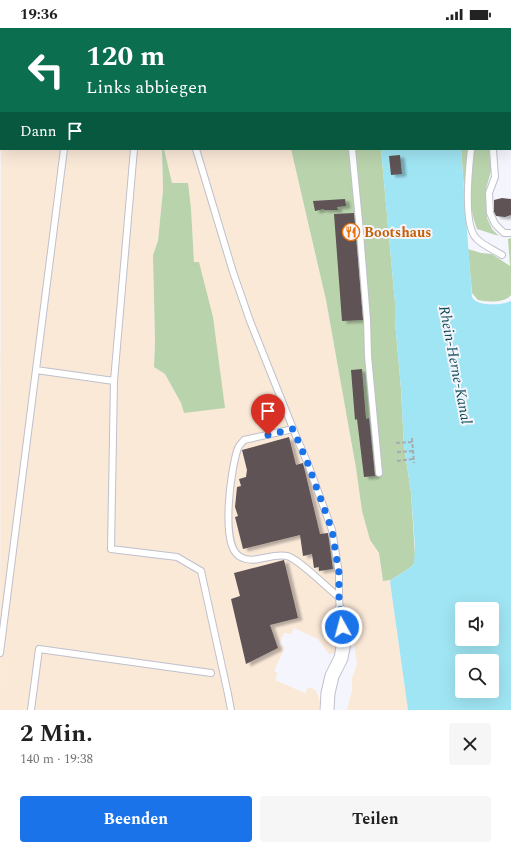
<!DOCTYPE html>
<html lang="de">
<head>
<meta charset="utf-8">
<style>
  :root { --surface:#fff; --page:#f6f6f6; --text:#222; --muted:#767676; --accent:#1a73e8 }
  body { margin:0; font-family:Spectral,serif; background:var(--page); color:var(--text); height:100vh; display:flex; flex-direction:column; font-size:15px; white-space:nowrap }
  * { box-sizing:border-box; margin:0 }
  p { font-size:13px; color:var(--muted) }
  .icon { flex:none; width:22px; height:22px; fill:none; stroke:currentColor; stroke-width:2; stroke-linecap:round; stroke-linejoin:round }
  .map { position:relative; height:682px; overflow:hidden }
  .panel { display:flex; flex-direction:column; background:var(--surface); flex:1 }
  .panel>* { flex:none }
  .hud { position:absolute; left:0px; top:0px; width:511px; height:122px; box-shadow:0 4px 16px #0002; background:#0b6e4f; color:#fff; overflow:hidden }
  .fabs { position:absolute; left:455px; top:574px; display:grid; gap:8px }
  .fabs a { display:grid; place-items:center; width:44px; height:44px; border-radius:4px; background:var(--surface); box-shadow:0 4px 16px #0002; font-size:20px }
  .pin { position:absolute; display:grid; place-items:center; width:34px; height:34px; color:#fff; margin:-41px -17px; border-radius:50% 50% 50% 0; rotate:-45deg; box-shadow:0 0 4px #0007 }
  .pin .icon { rotate:45deg }
  .me { position:absolute; width:44px; margin:-22px; rotate:353deg; stroke-linejoin:round; filter:drop-shadow(0 0 3px #0008) }
  .turn { display:flex; align-items:center; gap:14px; height:84px; padding:0 20px; font-size:18px }
  .turn .icon { width:52px; height:52px; stroke-width:2.5 }
  .turn b { display:block; font-size:28px; line-height:34px }
  .then { display:flex; align-items:center; height:38px; padding:0 20px; background:#0003; gap:8px; font-size:15px }
  .round { display:grid; place-items:center; flex:none; width:42px; height:42px; border-radius:4px; background:var(--page) }
  .summary { display:flex; align-items:center; justify-content:space-between; height:68px; padding:0 20px }
  h1 { font-size:24px; font-weight:700; line-height:30px }
  .cta { display:flex; gap:8px; margin-top:auto; padding:8px 20px }
  .cta a { flex:1; height:46px; border-radius:4px; background:var(--accent); color:#fff; font-size:16px; font-weight:700; line-height:46px; text-align:center }
  .cta a+a { background:var(--page); color:var(--text) }
  .status { display:flex; justify-content:space-between; align-items:center; height:28px; padding:0 20px; background:var(--surface); direction:ltr }
  .status svg { height:11px; fill:currentColor }
  .map>svg:first-child { display:block }
</style>
</head>
<body>
<div class="status"><b>19:36</b><svg viewBox="0 0 49 12"><path d="M0 12V9h3v3zM5 12V6h3v6zM10 12V3h3v9zM15 12V0h3v12zM26 1h20v11H26zM47 4h2v5h-2z"/></svg></div>
<div class="map">
<svg width="511" height="682" viewBox="0 0 511 682">
  <defs>
    <filter id="shadow"><feDropShadow dx="4.5" dy="2.5" stdDeviation="1" flood-color="#0004"/></filter>
  </defs>
  <rect width="100%" height="100%" fill="#f5f6fd"/>
  <path fill="#fbe9d8" d="M 1,0 L 263,0 L 264,1 L 1,1 L 1,121 L 162,121 L 163,162 L 158,213 L 153,227 L 155,314 L 154,339 L 165,346 L 181,375 L 184,385 L 194,234 L 191,181 L 175,155 L 172,156 L 164,121 L 291,121 L 326,272 L 356,440 L 362,483 L 370,512 L 379,525 L 383,553 L 391,552 L 390,555 L 408,682 L 347,682 L 352,662 L 352,650 L 357,636 L 349,582 L 333,586 L 338,616 L 338,625 L 329,626 L 318,611 L 294,600 L 291,606 L 284,605 L 279,616 L 284,619 L 284,621 L 274,643 L 278,645 L 275,652 L 305,665 L 308,660 L 310,659 L 315,662 L 318,667 L 320,675 L 319,682 L 0,682 Z"/>
  <path fill="#b9d3ac" d="M 263,0 L 408,0 L 408,1 Z
    M 162,121 L 164,121 L 172,155 L 188,155 L 191,181 L 194,234 L 199,234 L 213,289 L 225,380 L 184,385 L 181,375 L 165,346 L 154,339 L 155,314 L 153,227 L 158,213 L 163,162 Z
    M 291,121 L 381,121 L 395,275 L 395,293 L 401,361 L 404,418 L 411,464 L 415,528 L 414,535 L 411,539 L 391,552 L 383,553 L 379,525 L 370,512 L 362,483 L 356,440 L 326,272 Z
    M 461,121 L 468,121 L 464,161 Z
    M 472,121 L 489,121 L 491,143 L 486,161 L 487,190 L 492,201 L 499,208 L 477,201 C 467,176 470,147 472,121 Z
    M 511,210 L 511,267 C 505,275 487,274 478,272 L 472,265 L 468,221 L 481,225 L 492,226 L 510,238 L 508,211 Z"/>
  <path fill="#a0e5f3" fill-rule="evenodd" d="M 501,0 L 511,0 L 511,129 L 510,1 Z
    M 381,121 L 461,121 L 472,269 C 477,279 502,277 511,273 L 511,682 L 408,682 L 390,554 L 391,552 L 411,539 L 414,535 L 415,519 L 411,464 L 404,418 L 401,361 L 395,293 L 395,275 ZM 462,581 L 492,581 L 492,611 L 462,611 ZM 462,633 L 492,633 L 492,663 L 462,663 Z"/>
  <path fill="#5e5256" filter="url(#shadow)" d="M 400,127 L 402,146 L 391,147 L 389,128 Z
    M 502,170 L 511,171 L 511,187 L 505,189 L 496,188 L 494,184 L 494,172 Z
    M 345,171 L 346,178 L 337,179 L 338,182 L 324,182 L 324,181 L 315,183 L 313,173 Z
    M 354,185 L 363,292 L 342,293 L 334,186 Z
    M 362,341 L 366,391 L 369,390 L 375,448 L 364,449 L 357,391 L 355,392 L 351,342 Z
    M 289,409 L 296,437 L 303,435 L 320,506 L 328,505 L 333,541 L 319,543 L 319,539 L 314,540 L 312,526 L 303,528 L 300,507 L 243,521 L 235,489 L 238,488 L 235,479 L 237,459 L 241,458 L 239,451 L 246,449 L 247,442 L 242,422 Z
    M 284,532 L 298,590 L 270,597 L 278,620 L 246,636 L 231,571 L 240,568 L 234,545 Z"/>
  <g fill="none" stroke-linecap="round" stroke-linejoin="round">
    <defs>
      <path id="lane" d="M 165,0 L 165,1
        M 342,0 L 342,1
        M 483,1 L 484,0
        M 134,121 L 114,353 L 111,521 L 177,529 L 201,543 L 228,666 L 231,682
        M 196,121 L 233,244 L 250,293 L 296,408 L 308,436 L 332,502 L 339,545 L 339,569 L 340,584
        M 352,121 L 359,193 L 367,291 L 368,328 L 379,445
        M 471,121 C 469,139 463,196 476,210 C 482,217 494,222 502,227
        M 493,121 L 495,149 L 489,165 L 490,185 L 495,196 L 504,205 L 511,205
        M 36,342 L 114,353
        M 293,401 L 244,412 C 242,415 239,417 238,420 C 231,439 220,516 239,528 C 254,538 271,524 287,528 C 299,531 327,560 339,569
        M 0,625 L 64,121
        M 31,682 L 39,621 L 211,645"/>
      <path id="street" d="M 327,682 L 328,665 L 332,648 L 341,630 L 344,614 L 340,584"/>
    </defs>
    <use href="#lane" stroke="#bec0cc" stroke-width="8"/>
    <use href="#street" stroke="#bec0cc" stroke-width="15"/>
    <path stroke="#a9aaaf" stroke-width="2" stroke-dasharray="4 2" stroke-linecap="butt" d="M 412,410 L 414,435
      M 396,415 L 412,414
      M 397,424 L 413,423
      M 397,433 L 413,431"/>
    <use href="#lane" stroke="#fff" stroke-width="6"/>
    <use href="#street" stroke="#fff" stroke-width="13"/>
  </g>
  <g fill="none" stroke-linecap="round" stroke-linejoin="round">
    <path stroke="#1a73e8" stroke-width="7" stroke-dasharray="0 12.6" d="M 268,407 L 293,401 L 308,436 L 332,502 L 339,545 L 339,569 L 342,599"/>
  </g>
  <defs>
    <symbol id="restaurant-ring" viewBox="-11 -11 22 22"><circle r="9.5" fill="#f5f6fd" stroke="#e8710a" stroke-width="1.5"/><path d="M-5-6h1v4h1v-4h1v4h1v-4h1v5L-1.5 .5V6h-2V.5L-5-1ZM5-6V6H3V1.5H1.5Q1.5-4 5-6Z" fill="#e8710a"/></symbol>
  </defs>
  <g fill-rule="evenodd">
    <use href="#restaurant-ring" x="341" y="194" width="20" height="20"/>
  </g>
  <g text-anchor="middle" dominant-baseline="central" stroke-width="4" stroke-linejoin="round" paint-order="stroke">
    <g font-size="14" font-weight="bold" fill="#c56008" stroke="#f5f6fd" text-anchor="start">
      <text x="364" y="204">Bootshaus</text>
    </g>
    <g font-size="15" font-style="italic" fill="#104d57" stroke="#f5f6fd">
      <text transform="translate(455 337) rotate(79)">Rhein-Herne-Kanal</text>
    </g>
  </g>
</svg>
<div class="fabs">
<a><svg class="icon" aria-label="sound" viewBox="0 0 24 24"><path d="M4 9h4l5-4v14l-5-4H4zM17 9q2 3 0 6"/></svg></a>
<a><svg class="icon" aria-label="search" viewBox="0 0 24 24"><circle cx="10" cy="10" r="6"/><path d="M15 15l6 6"/></svg></a>
</div>
<div class="pin" style="left:268px;top:407px;background:#d93025"><svg class="icon" aria-label="arrive" viewBox="0 0 24 24"><path d="M6 21V4h12l-3 4 3 4H6"/></svg></div>
<svg class="me" style="left:342px;top:599px" viewBox="-20 -20 40 40"><circle r="17" fill="#1a73e8" stroke="#fff" stroke-width="3"/><path d="M0-11L8 9 0 5-8 9z" fill="#fff"/></svg>
<div class="hud">
<div class="turn"><svg class="icon" aria-label="left" viewBox="0 0 24 24"><path d="M17 20v-9H6M10 6l-5 5 5 5"/></svg><div><b>120 m</b>Links abbiegen</div></div>
<div class="then">Dann<svg class="icon" aria-label="arrive" viewBox="0 0 24 24"><path d="M6 21V4h12l-3 4 3 4H6"/></svg></div>
</div>
</div>
<section class="panel">
<div class="summary"><div><h1>2 Min.</h1><p>140 m · 19:38</p></div><a class="round"><svg class="icon" aria-label="close" viewBox="0 0 24 24"><path d="M6 6l12 12M18 6L6 18"/></svg></a></div>
<div class="cta"><a>Beenden</a><a>Teilen</a></div>
</section>
</body>
</html>
